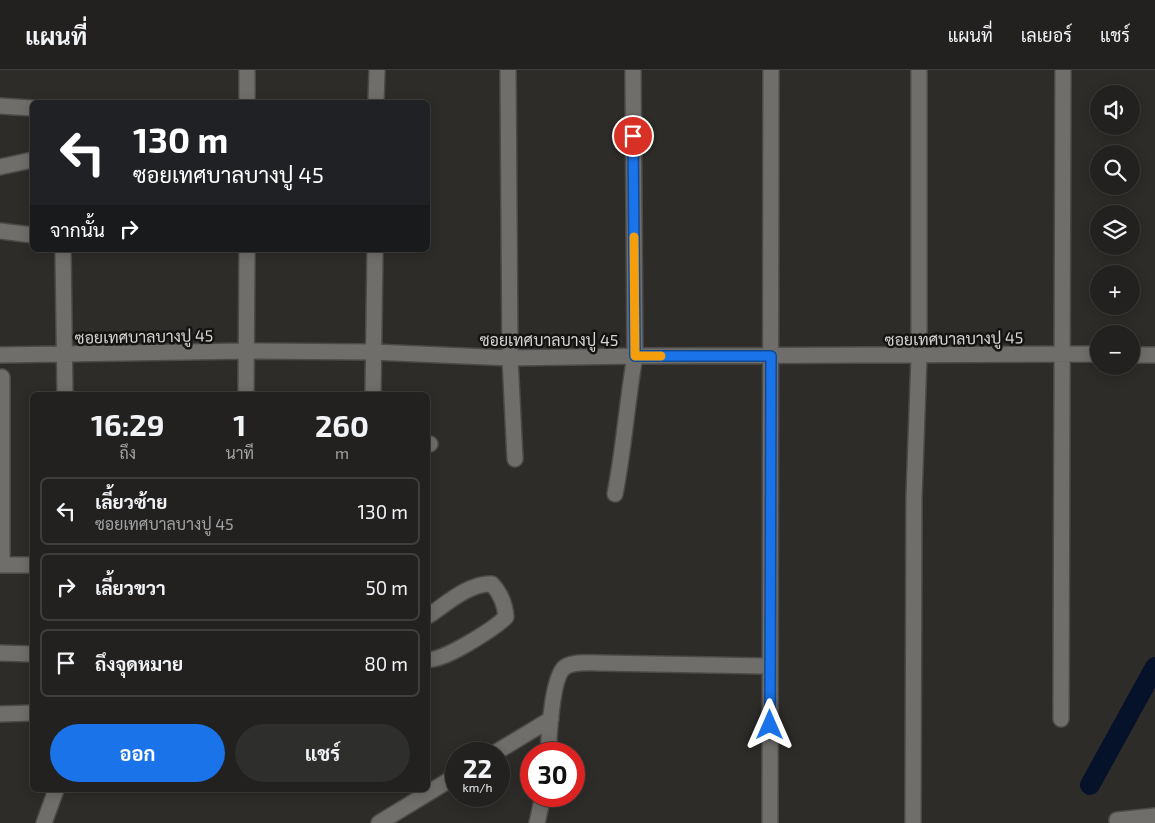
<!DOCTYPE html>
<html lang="th">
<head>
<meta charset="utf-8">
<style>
  :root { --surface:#22211f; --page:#2e2e2c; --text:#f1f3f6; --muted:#a2a3a4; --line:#3f3e3d; --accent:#1a73e8 }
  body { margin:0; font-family:"Exo 2",Sarabun,sans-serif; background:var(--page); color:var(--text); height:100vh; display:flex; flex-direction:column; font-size:19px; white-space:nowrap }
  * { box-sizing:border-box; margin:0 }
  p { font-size:16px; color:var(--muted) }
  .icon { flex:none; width:28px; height:28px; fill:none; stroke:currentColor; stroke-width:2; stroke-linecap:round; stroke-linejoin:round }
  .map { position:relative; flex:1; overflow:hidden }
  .details { position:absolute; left:30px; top:322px; width:400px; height:400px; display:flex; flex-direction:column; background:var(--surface); border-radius:8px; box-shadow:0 2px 12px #0003,0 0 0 1px var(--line) }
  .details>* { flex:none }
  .hud { position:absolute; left:30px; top:30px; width:400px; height:152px; border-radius:8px; box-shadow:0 2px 12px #0003,0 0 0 1px var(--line); background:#202124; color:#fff; overflow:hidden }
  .fabs { position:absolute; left:1090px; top:15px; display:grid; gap:10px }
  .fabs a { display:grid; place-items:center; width:50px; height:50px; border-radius:50%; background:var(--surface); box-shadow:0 2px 12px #0003,0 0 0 1px var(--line); font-size:25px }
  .speed { position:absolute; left:445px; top:672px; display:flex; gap:10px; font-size:25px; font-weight:700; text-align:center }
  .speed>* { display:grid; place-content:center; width:65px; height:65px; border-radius:50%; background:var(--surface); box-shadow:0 2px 12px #0003,0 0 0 1px var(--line); line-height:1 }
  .speed small { font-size:12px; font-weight:400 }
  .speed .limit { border:8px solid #d22; background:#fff; color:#111 }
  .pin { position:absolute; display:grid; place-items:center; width:42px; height:42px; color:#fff; margin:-21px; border:2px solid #fff; border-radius:50%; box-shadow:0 1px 5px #0007 }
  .me { position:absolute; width:55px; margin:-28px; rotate:0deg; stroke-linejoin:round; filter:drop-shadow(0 0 4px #0008) }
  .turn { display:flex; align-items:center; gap:18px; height:105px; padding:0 20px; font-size:22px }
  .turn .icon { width:65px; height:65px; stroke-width:2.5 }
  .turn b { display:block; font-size:35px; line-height:42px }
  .then { display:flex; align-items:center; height:48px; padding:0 20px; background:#0003; gap:10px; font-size:19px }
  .eta { display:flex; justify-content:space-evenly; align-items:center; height:85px; text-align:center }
  .eta b { font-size:30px; font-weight:700; line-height:35px }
  .button { display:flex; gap:10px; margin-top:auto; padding:10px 20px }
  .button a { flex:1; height:58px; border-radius:30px; background:var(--accent); color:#fff; font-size:20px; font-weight:700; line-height:58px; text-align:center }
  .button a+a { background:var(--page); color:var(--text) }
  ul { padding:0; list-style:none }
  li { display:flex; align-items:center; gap:15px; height:68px; margin:0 10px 8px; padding:0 10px; border:2px solid var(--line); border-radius:8px }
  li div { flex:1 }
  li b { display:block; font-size:19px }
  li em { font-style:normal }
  header { display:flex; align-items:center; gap:30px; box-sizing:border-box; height:70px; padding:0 25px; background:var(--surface); border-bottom:1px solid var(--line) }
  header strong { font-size:24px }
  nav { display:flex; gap:28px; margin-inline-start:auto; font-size:18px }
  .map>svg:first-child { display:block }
</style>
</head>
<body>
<header>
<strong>แผนที่</strong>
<nav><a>แผนที่</a><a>เลเยอร์</a><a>แชร์</a></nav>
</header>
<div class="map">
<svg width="1155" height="753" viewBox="0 0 1155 753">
  <rect width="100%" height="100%" fill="#2d2c29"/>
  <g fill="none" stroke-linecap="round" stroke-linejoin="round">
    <path stroke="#06122a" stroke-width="20" d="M 1090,715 L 1155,597"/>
    <defs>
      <path id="minor" d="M 247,0 L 247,32
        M 508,0 L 510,288 L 515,389
        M 376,32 L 377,0
        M 0,36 L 32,38
        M 0,97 L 32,90
        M 0,161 L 32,165
        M 63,180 L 65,325
        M 0,285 L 247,281 L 373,282 L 510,288 L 635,286 L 1099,284
        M 1131,285 L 1155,285
        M 2,307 L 2,495
        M 246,325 L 247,180
        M 373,325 L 375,180
        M 428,374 L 430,374
        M 615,424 C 624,378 627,332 635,286 L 633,0
        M 0,495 L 32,495
        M 428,546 C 445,535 470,512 492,514 C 501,524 505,534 506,547 C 495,558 441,593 428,589
        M 0,583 L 32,584
        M 0,644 L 32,643
        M 1061,649 L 1063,0
        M 493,684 L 551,649
        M 548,684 C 549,667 552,606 565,597 C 574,591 590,593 600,593 L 770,596
        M 1117,750 L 1155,746
        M 44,753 L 56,720
        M 379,753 L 456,706
        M 537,753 L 543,726
        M 770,753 L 771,0
        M 913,753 L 914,427 L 919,286 L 919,0"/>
    </defs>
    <use href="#minor" stroke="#4b4a48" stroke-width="18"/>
    <use href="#minor" stroke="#6f6e6b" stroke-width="15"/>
  </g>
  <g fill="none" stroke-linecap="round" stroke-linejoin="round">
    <defs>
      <path id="route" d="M 633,66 L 635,286 L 771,286 L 770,655"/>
    </defs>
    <use href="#route" stroke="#114b97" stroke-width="12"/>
    <use href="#route" stroke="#1a73e8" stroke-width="9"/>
    <path stroke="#f59e0b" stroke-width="9" d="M 634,167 L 635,286 L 661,286"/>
  </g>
  <g text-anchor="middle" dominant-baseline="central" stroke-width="5" stroke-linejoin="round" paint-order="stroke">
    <g font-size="16" fill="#d5d5d3" stroke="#151413">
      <text transform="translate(144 266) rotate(-1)">ซอยเทศบาลบางปู 45</text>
      <text transform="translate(954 268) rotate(-1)">ซอยเทศบาลบางปู 45</text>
      <text x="549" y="269">ซอยเทศบาลบางปู 45</text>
    </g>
  </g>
</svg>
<div class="fabs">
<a><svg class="icon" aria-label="sound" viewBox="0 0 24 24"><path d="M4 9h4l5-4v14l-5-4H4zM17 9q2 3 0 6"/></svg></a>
<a><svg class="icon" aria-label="search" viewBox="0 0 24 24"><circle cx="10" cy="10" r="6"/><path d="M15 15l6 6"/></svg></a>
<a><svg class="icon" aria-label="layers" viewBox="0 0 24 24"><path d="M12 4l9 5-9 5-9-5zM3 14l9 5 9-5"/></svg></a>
<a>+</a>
<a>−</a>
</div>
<div class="speed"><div>22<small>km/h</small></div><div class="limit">30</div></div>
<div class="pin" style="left:633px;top:66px;background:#d93025"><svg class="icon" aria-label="arrive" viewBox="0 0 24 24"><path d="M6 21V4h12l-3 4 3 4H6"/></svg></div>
<svg class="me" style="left:770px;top:655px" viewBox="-20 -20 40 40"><path d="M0-17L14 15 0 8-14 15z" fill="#1a73e8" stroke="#fff" stroke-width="4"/></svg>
<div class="hud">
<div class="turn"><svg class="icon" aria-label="left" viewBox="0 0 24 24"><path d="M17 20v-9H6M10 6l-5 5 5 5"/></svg><div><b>130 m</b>ซอยเทศบาลบางปู 45</div></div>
<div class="then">จากนั้น<svg class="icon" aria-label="right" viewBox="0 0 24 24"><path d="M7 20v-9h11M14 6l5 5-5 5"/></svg></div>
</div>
<section class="details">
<div class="eta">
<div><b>16:29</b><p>ถึง</p></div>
<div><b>1</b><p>นาที</p></div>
<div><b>260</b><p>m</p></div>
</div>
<ul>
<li><svg class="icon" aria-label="left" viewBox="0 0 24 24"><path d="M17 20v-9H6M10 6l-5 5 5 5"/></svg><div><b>เลี้ยวซ้าย</b><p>ซอยเทศบาลบางปู 45</p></div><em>130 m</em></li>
<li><svg class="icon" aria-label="right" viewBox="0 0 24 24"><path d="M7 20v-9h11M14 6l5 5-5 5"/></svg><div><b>เลี้ยวขวา</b></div><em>50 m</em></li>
<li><svg class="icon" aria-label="arrive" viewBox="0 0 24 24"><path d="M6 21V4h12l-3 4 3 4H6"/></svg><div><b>ถึงจุดหมาย</b></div><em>80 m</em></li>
</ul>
<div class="button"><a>ออก</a><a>แชร์</a></div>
</section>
</div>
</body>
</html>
